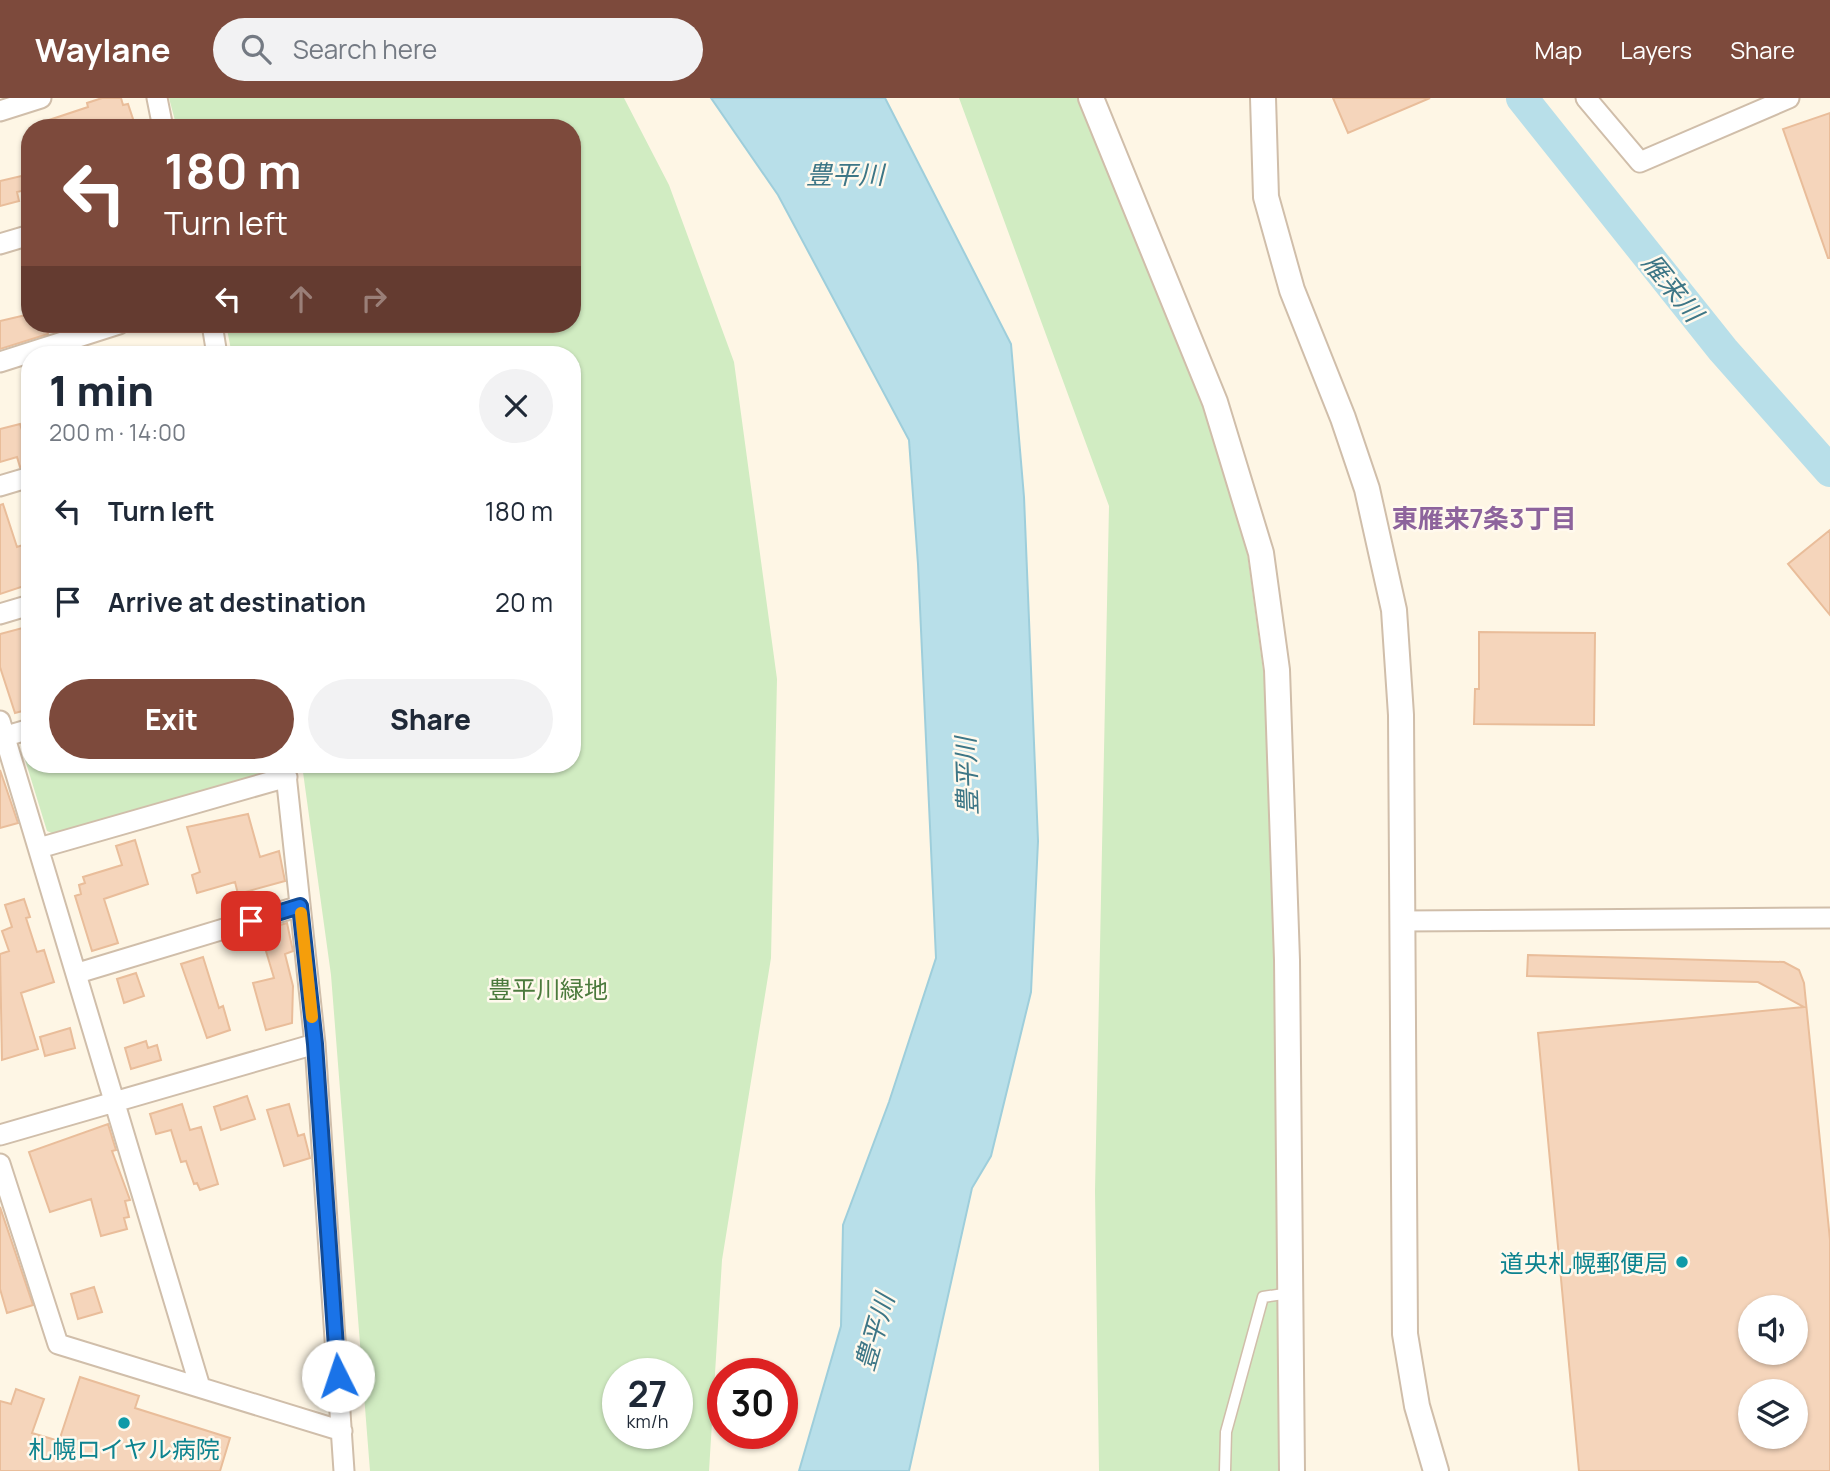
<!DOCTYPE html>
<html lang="en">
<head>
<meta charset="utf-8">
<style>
  :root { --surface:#fff; --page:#f2f2f3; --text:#1f2937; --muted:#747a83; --accent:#7d4a3c }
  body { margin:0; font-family:Manrope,"Noto Sans JP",sans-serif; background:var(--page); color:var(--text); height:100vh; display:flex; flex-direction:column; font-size:26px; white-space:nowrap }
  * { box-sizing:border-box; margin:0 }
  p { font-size:23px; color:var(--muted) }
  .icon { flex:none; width:38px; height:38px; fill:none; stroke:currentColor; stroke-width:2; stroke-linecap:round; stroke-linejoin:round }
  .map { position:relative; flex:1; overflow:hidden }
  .drawer { position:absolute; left:21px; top:248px; width:560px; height:427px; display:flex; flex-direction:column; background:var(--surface); border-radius:28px; box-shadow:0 2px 5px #0004 }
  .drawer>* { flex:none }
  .top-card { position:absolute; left:21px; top:21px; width:560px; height:214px; border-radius:28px; box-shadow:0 2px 5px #0004; background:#7d4a3c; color:#fff; overflow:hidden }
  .fabs { position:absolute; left:1738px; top:1197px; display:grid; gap:14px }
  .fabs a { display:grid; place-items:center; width:70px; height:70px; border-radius:50%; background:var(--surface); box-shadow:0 2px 5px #0004; font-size:35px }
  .speed { position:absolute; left:602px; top:1260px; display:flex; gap:14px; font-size:35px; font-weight:700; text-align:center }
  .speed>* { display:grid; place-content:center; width:91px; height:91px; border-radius:50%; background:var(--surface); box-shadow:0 2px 5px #0004; line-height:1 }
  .speed small { font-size:18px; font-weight:400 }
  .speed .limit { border:10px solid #d22; background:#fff; color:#111 }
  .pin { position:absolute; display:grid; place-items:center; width:60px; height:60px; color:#fff; margin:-30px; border-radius:14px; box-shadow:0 4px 10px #0006 }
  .me { position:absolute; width:77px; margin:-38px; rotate:356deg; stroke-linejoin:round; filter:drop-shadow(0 0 5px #0008) }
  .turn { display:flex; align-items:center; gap:24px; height:147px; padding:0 28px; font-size:32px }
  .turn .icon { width:91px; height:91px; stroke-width:2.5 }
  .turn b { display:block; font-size:49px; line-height:60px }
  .lanes { display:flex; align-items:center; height:66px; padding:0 28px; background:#0003; justify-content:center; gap:35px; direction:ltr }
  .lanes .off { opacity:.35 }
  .round { display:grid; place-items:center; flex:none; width:74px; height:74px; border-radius:37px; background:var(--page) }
  .headline { display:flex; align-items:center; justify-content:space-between; height:119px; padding:0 28px }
  h1 { font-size:42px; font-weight:800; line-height:52px }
  .cta { display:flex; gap:14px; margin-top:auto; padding:14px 28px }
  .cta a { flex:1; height:80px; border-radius:42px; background:var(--accent); color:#fff; font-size:28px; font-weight:800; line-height:80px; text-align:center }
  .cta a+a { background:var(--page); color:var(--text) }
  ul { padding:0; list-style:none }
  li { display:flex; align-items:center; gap:21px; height:91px; padding:0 28px }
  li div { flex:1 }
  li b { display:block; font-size:26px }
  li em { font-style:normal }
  header { display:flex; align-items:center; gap:42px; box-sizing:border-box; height:98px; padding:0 35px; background:var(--accent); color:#fff }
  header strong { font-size:33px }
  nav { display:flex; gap:38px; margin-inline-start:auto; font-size:24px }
  .search { width:490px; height:63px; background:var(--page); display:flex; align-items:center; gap:18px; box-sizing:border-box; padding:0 24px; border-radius:38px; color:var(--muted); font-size:26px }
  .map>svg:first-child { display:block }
</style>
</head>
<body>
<header>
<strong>Waylane</strong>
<div class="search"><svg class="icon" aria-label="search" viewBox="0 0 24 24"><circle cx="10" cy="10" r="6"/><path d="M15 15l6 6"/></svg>Search here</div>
<nav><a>Map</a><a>Layers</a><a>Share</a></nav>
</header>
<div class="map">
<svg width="1830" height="1373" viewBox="0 0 1830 1373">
  <rect width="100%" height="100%" fill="#fef6e5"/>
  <path fill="#d1ecc2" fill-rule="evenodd" d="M 169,0 L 624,0 L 669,87 L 734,264 L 777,581 L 771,860 L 722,1162 L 709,1373 L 370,1373 L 331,877 L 302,667 L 572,667 L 572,257 L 232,257 L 226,226 L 572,226 L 572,30 L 177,30 ZM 618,1276 L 677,1276 L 677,1335 L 618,1335 Z
    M 959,0 L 1078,0 L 1192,273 L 1247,454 L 1271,631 L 1280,1373 L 1099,1373 L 1095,1093 L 1109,408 Z
    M 30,648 L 30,667 L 275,667 L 272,672 L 54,736 L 47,733 L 23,655 Z"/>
  <path fill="#b8dfe9" stroke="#9ecedb" stroke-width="2" d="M 711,0 L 885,0 L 1011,246 L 1024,399 L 1038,743 L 1031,894 L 991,1058 L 972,1090 L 909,1373 L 799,1373 L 841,1228 L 843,1127 L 889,1004 L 936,860 L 918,466 L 909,342 L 778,97 Z"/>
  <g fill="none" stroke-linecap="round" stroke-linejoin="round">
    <path stroke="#b8dfe9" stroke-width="32" d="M 1522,0 L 1723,252 L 1830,373"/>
  </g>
  <path fill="#f5d5bb" stroke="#e9bd9a" stroke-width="2" fill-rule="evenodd" d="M 102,0 L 121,0 L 123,7 L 128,6 L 136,30 L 35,30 L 34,27 L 88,9 L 87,5 Z
    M 1333,0 L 1430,0 L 1348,35 Z
    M 1830,15 L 1830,160 L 1828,160 L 1783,31 Z
    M 30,76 L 30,91 L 17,94 L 19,103 L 0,108 L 0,83 Z
    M 30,216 L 30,226 L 45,226 L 48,236 L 0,251 L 0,223 Z
    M 20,326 L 22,332 L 30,330 L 30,367 L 20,369 L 17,359 L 0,364 L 0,331 Z
    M 3,406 L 17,449 L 26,446 L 30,457 L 30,486 L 0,496 L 0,407 Z
    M 1830,432 L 1830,517 L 1788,466 Z
    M 30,528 L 30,561 L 24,563 L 30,581 L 30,611 L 15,615 L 0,569 L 0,536 Z
    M 1479,534 L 1595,535 L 1594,627 L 1474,626 L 1475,591 L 1479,591 Z
    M 0,672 L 18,725 L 0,730 Z
    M 248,716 L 260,759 L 279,753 L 285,783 L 238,796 L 235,784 L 197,795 L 192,777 L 200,774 L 187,729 Z
    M 135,742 L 148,786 L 104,801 L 118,845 L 92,853 L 75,798 L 81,796 L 79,787 L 85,785 L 83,779 L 122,767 L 116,748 Z
    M 24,801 L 30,819 L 26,820 L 37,854 L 44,852 L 54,884 L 21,895 L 38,951 L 2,962 L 0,856 L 9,853 L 2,833 L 12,829 L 5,807 Z
    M 287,825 L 293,853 L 285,856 L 293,888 L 292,925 L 266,932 L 253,885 L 274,880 L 260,833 Z
    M 1528,857 L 1784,864 L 1799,872 L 1804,885 L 1830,1142 L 1830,1373 L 1579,1373 L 1538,935 L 1804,909 L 1758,884 L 1527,878 ZM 1750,1209 L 1796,1209 L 1796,1255 L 1750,1255 ZM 1750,1293 L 1796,1293 L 1796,1339 L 1750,1339 Z
    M 203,859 L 219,910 L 223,908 L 230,932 L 207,940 L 181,866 Z
    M 136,875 L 144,898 L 124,905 L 117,881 Z
    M 70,930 L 75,950 L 45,958 L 40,939 Z
    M 146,943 L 148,950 L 157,947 L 161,962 L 131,971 L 125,950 Z
    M 247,998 L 255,1021 L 221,1032 L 214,1009 Z
    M 182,1006 L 190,1032 L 201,1029 L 218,1086 L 200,1092 L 197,1085 L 194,1086 L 186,1063 L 181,1064 L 171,1032 L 156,1036 L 150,1016 Z
    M 289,1006 L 298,1038 L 304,1036 L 310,1060 L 284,1068 L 267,1012 Z
    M 108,1026 L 116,1052 L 112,1053 L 130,1102 L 125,1103 L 129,1119 L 124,1120 L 127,1131 L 101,1138 L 91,1101 L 50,1114 L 29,1054 Z
    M 0,1109 L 33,1207 L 7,1215 L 0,1191 Z
    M 94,1189 L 102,1214 L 78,1221 L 71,1196 Z
    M 80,1279 L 139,1298 L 135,1310 L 230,1340 L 220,1373 L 0,1373 L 0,1303 L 11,1306 L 16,1291 L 44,1301 L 32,1335 L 59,1343 Z"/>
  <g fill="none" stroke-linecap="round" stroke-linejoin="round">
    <defs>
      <path id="service" d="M 1225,1373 L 1226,1334 L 1263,1199 L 1290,1195"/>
      <path id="minor" d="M 157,0 L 163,30
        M 1586,0 L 1640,64 L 1789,0
        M 0,13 L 41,0
        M 0,146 L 30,137
        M 212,226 L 217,257
        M 0,264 L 119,226
        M 0,388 L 30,379
        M 0,516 L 30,507
        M 0,623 L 200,1289
        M 0,640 L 30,631
        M 285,667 L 315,946 L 344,1373
        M 39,750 L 287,679
        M 1402,823 L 1830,820
        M 78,875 L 300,808
        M 0,1037 L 315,946
        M 0,1066 L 58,1246 L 342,1333"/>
      <path id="tertiary" d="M 1091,0 L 1215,304 L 1261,455 L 1277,572 L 1287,862 L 1292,1373
        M 1263,0 L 1266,99 L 1292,192 L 1343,320 L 1367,391 L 1394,512 L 1401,617 L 1405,1236 L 1417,1308 L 1436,1373"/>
    </defs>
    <use href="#service" stroke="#d0beaa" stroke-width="13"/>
    <use href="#minor" stroke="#d0beaa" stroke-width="23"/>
    <use href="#tertiary" stroke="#d0beaa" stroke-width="28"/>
    <use href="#service" stroke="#fff" stroke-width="10"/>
    <use href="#minor" stroke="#fff" stroke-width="19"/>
    <use href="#tertiary" stroke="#fff" stroke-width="24"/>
  </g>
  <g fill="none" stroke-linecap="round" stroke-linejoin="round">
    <defs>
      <path id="route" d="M 251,823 L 300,808 L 315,946 L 338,1278"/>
    </defs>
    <use href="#route" stroke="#114b97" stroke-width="18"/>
    <use href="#route" stroke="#1a73e8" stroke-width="12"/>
    <path stroke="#f59e0b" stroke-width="12" d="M 301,815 L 312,919"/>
  </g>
  <g fill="#0f9aa8" stroke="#fff9ed" stroke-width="2.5">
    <circle cx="1682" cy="1164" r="7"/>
    <circle cx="124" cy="1325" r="7"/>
  </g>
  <g text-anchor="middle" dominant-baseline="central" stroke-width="5" stroke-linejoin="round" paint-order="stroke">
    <g font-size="24" fill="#4b7a3c" stroke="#fff9ed">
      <text x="548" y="890">豊平川緑地</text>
    </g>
    <g font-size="24" fill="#0d838f" stroke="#fff9ed" text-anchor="end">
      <text x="1668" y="1164">道央札幌郵便局</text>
      <text x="124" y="1350" text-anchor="middle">札幌ロイヤル病院</text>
    </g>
    <g font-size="26" font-style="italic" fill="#3d7686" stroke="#fff9ed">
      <text x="845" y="76">豊平川</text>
      <text transform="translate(1673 189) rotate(51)">雁来川</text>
      <text transform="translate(966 678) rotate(-92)">豊平川</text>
      <text transform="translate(874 1234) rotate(-74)">豊平川</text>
    </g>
    <g font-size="26" font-weight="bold" fill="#8d639c" stroke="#fff9ed">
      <text x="1484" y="420">東雁来7条3丁目</text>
    </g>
  </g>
</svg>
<div class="fabs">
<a><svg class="icon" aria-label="sound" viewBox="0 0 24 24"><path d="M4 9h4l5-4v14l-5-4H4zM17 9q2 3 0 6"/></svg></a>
<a><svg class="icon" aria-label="layers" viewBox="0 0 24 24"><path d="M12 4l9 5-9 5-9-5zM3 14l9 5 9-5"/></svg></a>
</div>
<div class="speed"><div>27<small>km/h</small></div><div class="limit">30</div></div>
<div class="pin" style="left:251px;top:823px;background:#d93025"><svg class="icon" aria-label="arrive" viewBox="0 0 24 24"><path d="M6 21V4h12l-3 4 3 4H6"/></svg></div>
<svg class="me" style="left:338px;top:1278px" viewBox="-20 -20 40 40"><circle r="19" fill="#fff"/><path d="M0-13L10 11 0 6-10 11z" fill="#1a73e8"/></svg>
<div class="top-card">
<div class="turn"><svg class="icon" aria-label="left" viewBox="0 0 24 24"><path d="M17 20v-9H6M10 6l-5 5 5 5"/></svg><div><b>180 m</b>Turn left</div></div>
<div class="lanes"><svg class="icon" aria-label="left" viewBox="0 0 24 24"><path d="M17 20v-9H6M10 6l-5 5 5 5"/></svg><svg class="icon off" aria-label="ahead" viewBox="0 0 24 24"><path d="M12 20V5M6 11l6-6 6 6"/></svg><svg class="icon off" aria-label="right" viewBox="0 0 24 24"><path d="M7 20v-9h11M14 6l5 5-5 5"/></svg></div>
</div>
<section class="drawer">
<div class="headline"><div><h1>1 min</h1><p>200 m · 14:00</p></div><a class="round"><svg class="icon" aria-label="close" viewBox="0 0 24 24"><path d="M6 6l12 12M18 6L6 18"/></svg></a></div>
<ul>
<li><svg class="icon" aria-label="left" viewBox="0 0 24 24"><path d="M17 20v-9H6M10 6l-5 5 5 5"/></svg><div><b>Turn left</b></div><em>180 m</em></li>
<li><svg class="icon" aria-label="arrive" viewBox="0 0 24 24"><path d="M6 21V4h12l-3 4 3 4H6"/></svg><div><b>Arrive at destination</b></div><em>20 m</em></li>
</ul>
<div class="cta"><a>Exit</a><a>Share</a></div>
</section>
</div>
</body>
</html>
